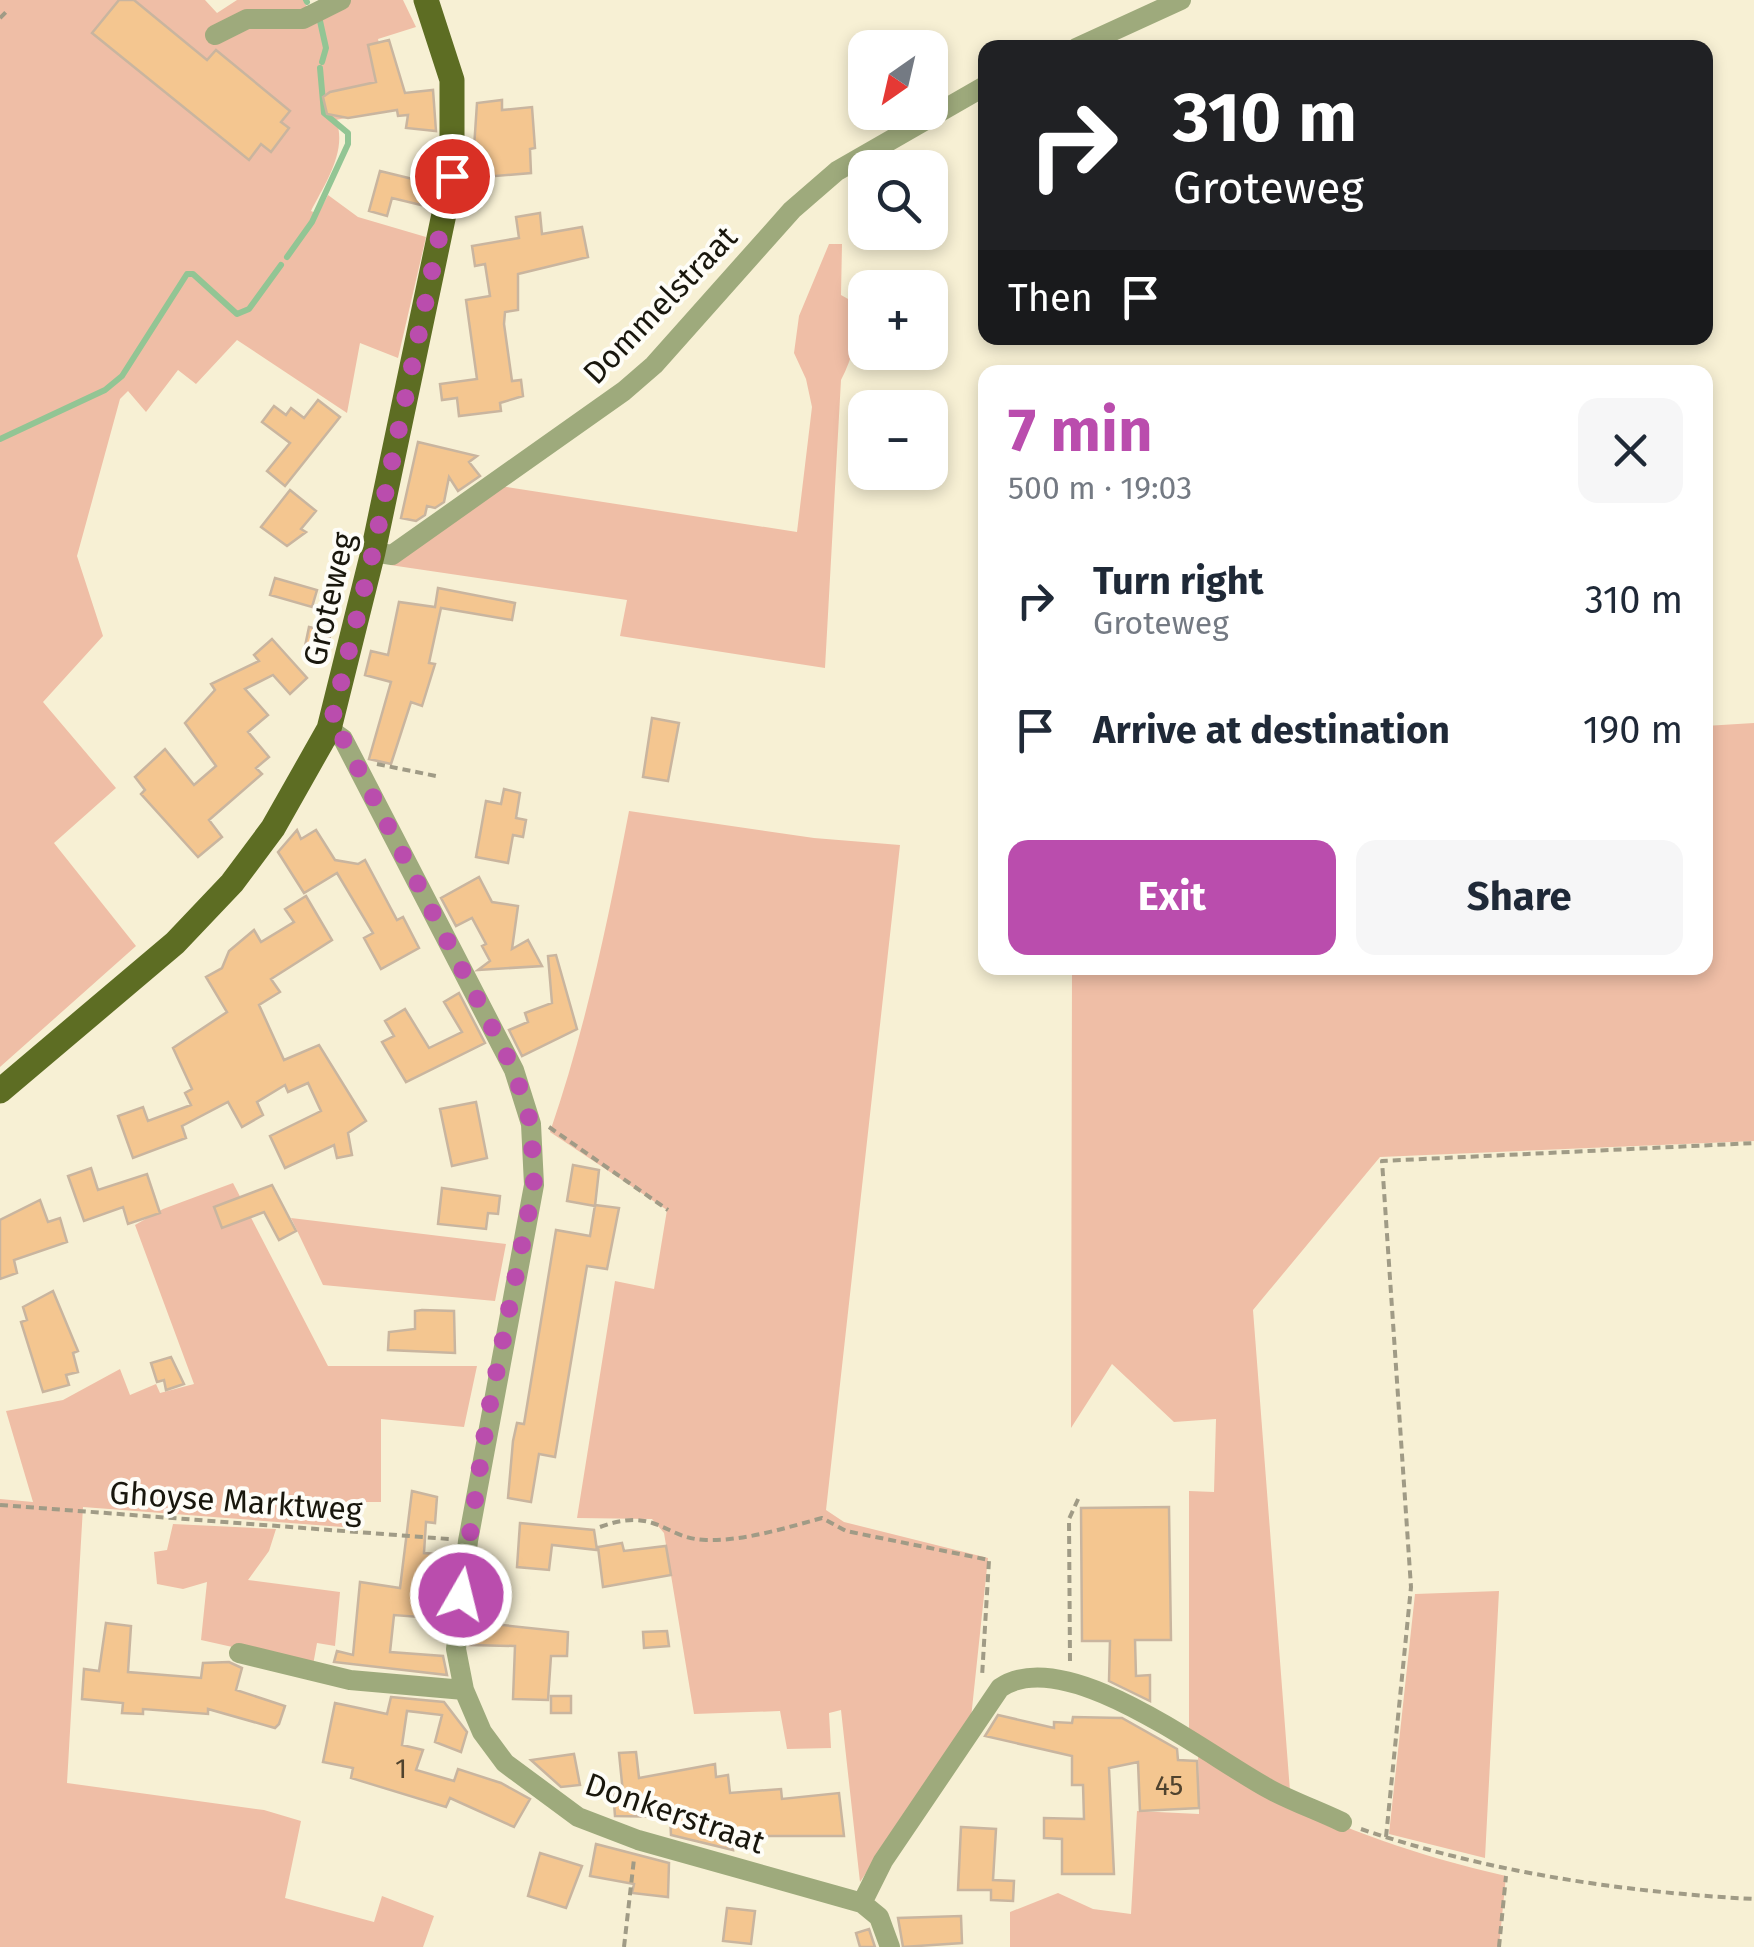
<!DOCTYPE html>
<html lang="en">
<head>
<meta charset="utf-8">
<style>
  :root { --surface:#fff; --page:#f6f6f7; --text:#1f2937; --muted:#747a83; --accent:#ba4dad }
  body { margin:0; font-family:"Fira Sans",sans-serif; background:var(--page); color:var(--text); height:100vh; display:flex; flex-direction:column; font-size:38px; white-space:nowrap }
  * { box-sizing:border-box; margin:0 }
  p { font-size:32px; color:var(--muted) }
  .icon { flex:none; width:55px; height:55px; fill:none; stroke:currentColor; stroke-width:2; stroke-linecap:round; stroke-linejoin:round }
  .map { position:relative; flex:1; overflow:hidden }
  .drawer { position:absolute; left:978px; top:365px; width:735px; height:610px; display:flex; flex-direction:column; background:var(--surface); border-radius:20px; box-shadow:0 5px 15px #0003 }
  .drawer>* { flex:none }
  .guide { position:absolute; left:978px; top:40px; width:735px; height:305px; border-radius:20px; box-shadow:0 5px 15px #0003; background:#202124; color:#fff; overflow:hidden }
  .needle { width:65px; rotate:214deg }
  .fabs { position:absolute; left:848px; top:30px; display:grid; gap:20px }
  .fabs a { display:grid; place-items:center; width:100px; height:100px; border-radius:20px; background:var(--surface); box-shadow:0 5px 15px #0003; font-size:50px }
  .pin { position:absolute; display:grid; place-items:center; width:85px; height:85px; color:#fff; margin:-42px; border:5px solid #fff; border-radius:50%; box-shadow:0 2px 10px #0007 }
  .me { position:absolute; width:110px; margin:-55px; rotate:8deg; stroke-linejoin:round; filter:drop-shadow(0 0 8px #0008) }
  .turn { display:flex; align-items:center; gap:35px; height:210px; padding:0 30px; font-size:45px }
  .turn .icon { width:130px; height:130px; stroke-width:2.5 }
  .turn b { display:block; font-size:70px; line-height:85px }
  .then { display:flex; align-items:center; height:95px; padding:0 30px; background:#0003; gap:20px; font-size:38px }
  .round { display:grid; place-items:center; flex:none; width:105px; height:105px; border-radius:20px; background:var(--page) }
  .overview { display:flex; align-items:center; justify-content:space-between; height:170px; padding:0 30px }
  h1 { font-size:60px; font-weight:700; line-height:75px; color:var(--accent) }
  .button { display:flex; gap:20px; margin-top:auto; padding:20px 30px }
  .button a { flex:1; height:115px; border-radius:20px; background:var(--accent); color:#fff; font-size:40px; font-weight:700; line-height:115px; text-align:center }
  .button a+a { background:var(--page); color:var(--text) }
  ul { padding:0; list-style:none }
  li { display:flex; align-items:center; gap:30px; height:130px; padding:0 30px }
  li div { flex:1 }
  li b { display:block; font-size:38px }
  li em { font-style:normal }
  .map>svg:first-child { display:block }
</style>
</head>
<body>
<div class="map">
<svg width="1754" height="1947" viewBox="0 0 1754 1947">
  <rect width="100%" height="100%" fill="#f7f0d4"/>
  <path fill="#efbea6" d="M 0,0 L 205,0 L 217,13 L 237,0 L 303,0 L 307,7 L 331,0 L 403,0 L 416,27 L 378,39 L 396,107 L 336,120 C 348,151 324,185 311,211 L 318,214 L 328,195 L 358,217 L 426,237 L 398,358 L 360,343 L 347,413 L 237,340 L 196,384 L 178,370 L 146,412 L 128,391 L 120,399 L 77,556 L 103,636 L 43,702 L 116,788 L 54,843 L 136,946 L 0,1067 Z
    M 829,244 L 842,244 L 841,295 L 857,304 C 858,334 854,355 841,380 L 825,668 L 620,636 L 627,600 L 390,565 L 500,486 L 797,532 L 812,407 L 806,379 L 794,353 L 799,316 Z
    M 1754,723 L 1754,1141 L 1380,1157 L 1253,1310 L 1290,1791 L 1189,1730 L 1189,1491 L 1214,1492 L 1216,1419 L 1174,1422 L 1112,1364 L 1071,1428 L 1072,968 L 1705,968 L 1705,726 Z
    M 629,811 L 814,838 L 900,845 L 826,1510 L 844,1522 L 988,1558 L 971,1718 L 860,1882 L 841,1710 L 829,1713 L 831,1748 L 787,1749 L 780,1711 L 694,1714 L 664,1533 L 652,1519 L 577,1518 L 615,1281 L 654,1289 L 667,1210 L 550,1132 C 586,1027 608,921 629,811 Z
    M 233,1183 L 328,1366 L 477,1366 L 464,1427 L 381,1419 L 381,1502 L 362,1502 L 355,1510 L 355,1528 L 83,1507 L 67,1783 L 264,1810 L 301,1821 L 285,1898 L 374,1922 L 382,1896 L 434,1916 L 423,1947 L 0,1947 L 0,1499 L 33,1502 L 6,1411 L 63,1400 L 120,1369 L 130,1395 L 156,1384 L 160,1393 L 194,1384 L 135,1225 L 163,1209 Z
    M 291,1218 L 506,1244 L 495,1301 L 323,1285 Z
    M 173,1524 L 276,1529 L 269,1551 L 248,1580 L 340,1592 L 335,1646 L 317,1643 L 313,1665 L 201,1640 L 207,1582 L 183,1589 L 157,1584 L 154,1552 L 167,1550 Z
    M 1499,1591 L 1485,1858 L 1389,1834 L 1415,1594 Z
    M 1198,1750 C 1301,1815 1387,1848 1506,1876 L 1499,1947 L 1010,1947 L 1010,1912 L 1058,1893 L 1093,1909 L 1131,1914 L 1137,1811 L 1199,1814 Z"/>
  <g fill="none" stroke-linecap="round" stroke-linejoin="round">
    <path stroke="#92c594" stroke-width="6" d="M 306,0 L 307,2
      M 320,21 L 326,48 L 322,62
      M 287,257 L 312,222 L 348,144 L 348,133 L 324,113 L 320,68
      M 0,439 L 105,390 L 122,376 L 187,274 L 193,274 L 237,314 L 249,309 L 281,265"/>
  </g>
  <path fill="#f4c690" stroke="#c9b59f" stroke-width="2.5" d="M 119,0 L 134,0 L 207,60 L 216,50 L 290,111 L 281,122 L 289,128 L 271,152 L 261,144 L 249,160 L 92,33 Z
    M 389,40 L 405,93 L 433,90 L 436,131 L 406,128 L 408,115 L 398,116 L 397,110 L 348,118 L 327,114 L 323,97 L 330,92 L 376,82 L 368,45 Z
    M 502,100 L 502,110 L 532,107 L 535,148 L 530,149 L 531,173 L 472,178 L 477,103 Z
    M 380,171 L 429,183 L 425,206 L 392,198 L 387,216 L 369,211 Z
    M 540,213 L 542,234 L 582,227 L 588,257 L 518,274 L 518,310 L 505,312 L 504,324 L 512,381 L 521,380 L 523,396 L 500,403 L 501,411 L 459,416 L 457,398 L 442,400 L 440,384 L 477,379 L 466,300 L 490,296 L 485,264 L 475,266 L 472,246 L 519,238 L 516,217 Z
    M 318,400 L 340,417 L 285,486 L 267,471 L 290,443 L 262,422 L 274,406 L 286,415 L 291,408 L 304,418 Z
    M 418,442 L 477,456 L 469,462 L 480,476 L 458,491 L 449,477 L 444,502 L 435,508 L 427,506 L 425,515 L 416,521 L 401,518 Z
    M 290,490 L 316,511 L 301,529 L 306,532 L 287,546 L 261,527 Z
    M 275,578 L 317,590 L 312,607 L 270,595 Z
    M 438,588 L 515,603 L 512,620 L 441,608 L 429,663 L 435,664 L 422,706 L 411,702 L 391,764 L 369,759 L 391,682 L 365,675 L 371,651 L 388,655 L 399,602 L 435,607 Z
    M 309,627 L 331,631 L 326,656 L 304,651 Z
    M 272,639 L 307,678 L 290,694 L 273,675 L 245,689 L 268,715 L 248,732 L 269,757 L 256,768 L 262,774 L 209,820 L 222,837 L 198,857 L 141,794 L 145,790 L 135,777 L 165,749 L 194,785 L 216,766 L 185,723 L 215,690 L 211,684 L 259,661 L 254,655 Z
    M 652,718 L 679,723 L 668,781 L 643,777 Z
    M 504,789 L 520,793 L 516,818 L 526,820 L 523,837 L 513,835 L 508,863 L 476,857 L 486,801 L 501,804 Z
    M 297,830 L 301,839 L 316,830 L 335,860 L 358,864 L 365,860 L 397,920 L 403,917 L 419,948 L 381,969 L 364,938 L 373,933 L 337,873 L 304,893 L 278,852 Z
    M 479,877 L 492,902 L 518,906 L 512,949 L 528,940 L 542,966 L 478,970 L 490,961 L 482,946 L 486,944 L 472,918 L 456,926 L 441,898 Z
    M 306,896 L 332,940 L 271,979 L 280,992 L 259,1005 L 284,1060 L 319,1045 L 366,1121 L 348,1133 L 352,1155 L 337,1158 L 334,1145 L 285,1168 L 270,1136 L 321,1111 L 308,1083 L 288,1092 L 285,1085 L 257,1102 L 263,1115 L 242,1127 L 228,1102 L 182,1126 L 186,1138 L 133,1158 L 118,1116 L 143,1107 L 148,1121 L 191,1105 L 185,1093 L 192,1089 L 173,1048 L 227,1012 L 206,977 L 222,968 L 229,951 L 254,930 L 261,942 L 294,922 L 285,909 Z
    M 556,955 L 577,1029 L 522,1056 L 509,1030 L 528,1022 L 525,1013 L 552,1003 L 548,956 Z
    M 459,993 L 485,1043 L 406,1082 L 382,1042 L 394,1036 L 385,1021 L 405,1009 L 429,1048 L 462,1032 L 444,1002 Z
    M 476,1102 L 487,1158 L 452,1166 L 440,1109 Z
    M 573,1165 L 599,1170 L 595,1206 L 567,1201 Z
    M 91,1168 L 98,1190 L 147,1174 L 160,1213 L 128,1224 L 123,1207 L 84,1221 L 68,1176 Z
    M 272,1185 L 296,1231 L 279,1240 L 264,1212 L 222,1228 L 214,1207 Z
    M 442,1188 L 500,1196 L 498,1214 L 488,1213 L 486,1229 L 438,1224 Z
    M 40,1200 L 48,1222 L 60,1218 L 67,1242 L 14,1260 L 17,1273 L 0,1279 L 0,1220 Z
    M 595,1205 L 619,1208 L 607,1269 L 587,1266 L 555,1457 L 539,1454 L 531,1502 L 508,1498 L 513,1441 L 517,1423 L 524,1424 L 556,1230 L 590,1236 Z
    M 53,1291 L 78,1351 L 73,1353 L 78,1372 L 66,1375 L 69,1385 L 43,1392 L 21,1322 L 27,1320 L 23,1307 Z
    M 422,1310 L 454,1311 L 455,1353 L 388,1350 L 389,1332 L 415,1329 L 415,1311 Z
    M 171,1357 L 184,1384 L 166,1390 L 164,1380 L 157,1382 L 151,1363 Z
    M 412,1491 L 437,1497 L 435,1523 L 426,1522 L 424,1553 L 452,1555 L 446,1619 L 394,1615 L 390,1652 L 443,1656 L 447,1675 L 334,1662 L 337,1651 L 353,1655 L 360,1582 L 400,1588 Z
    M 1169,1507 L 1171,1640 L 1135,1640 L 1136,1676 L 1150,1675 L 1150,1701 L 1109,1681 L 1110,1641 L 1082,1641 L 1081,1508 Z
    M 520,1523 L 594,1530 L 597,1550 L 552,1545 L 549,1570 L 517,1567 Z
    M 622,1543 L 624,1551 L 666,1546 L 671,1575 L 603,1587 L 598,1547 Z
    M 477,1587 L 501,1591 L 499,1601 L 506,1603 L 502,1625 L 568,1632 L 567,1656 L 551,1656 L 548,1700 L 513,1699 L 515,1646 L 470,1645 Z
    M 106,1623 L 131,1626 L 128,1672 L 201,1678 L 203,1663 L 229,1662 L 242,1668 L 236,1690 L 285,1706 L 279,1724 L 275,1728 L 208,1709 L 208,1714 L 143,1709 L 143,1714 L 122,1713 L 123,1703 L 82,1699 L 84,1669 L 99,1671 Z
    M 667,1631 L 669,1646 L 644,1648 L 643,1632 Z
    M 551,1696 L 571,1696 L 571,1713 L 551,1713 Z
    M 391,1697 L 444,1702 L 467,1732 L 461,1752 L 435,1742 L 442,1715 L 407,1711 L 402,1745 L 423,1750 L 416,1770 L 454,1781 L 458,1769 L 501,1783 L 530,1799 L 514,1827 L 450,1798 L 446,1807 L 351,1778 L 353,1768 L 323,1762 L 335,1703 L 387,1714 Z
    M 998,1715 L 1054,1728 L 1054,1722 L 1072,1723 L 1073,1717 L 1122,1718 L 1177,1749 L 1178,1760 L 1197,1761 L 1199,1808 L 1140,1811 L 1138,1762 L 1109,1768 L 1114,1874 L 1062,1874 L 1062,1839 L 1044,1838 L 1044,1818 L 1084,1819 L 1083,1785 L 1072,1785 L 1072,1756 L 985,1736 Z
    M 636,1752 L 639,1778 L 715,1764 L 716,1777 L 728,1775 L 730,1793 L 781,1789 L 782,1799 L 839,1793 L 844,1836 L 766,1836 L 732,1842 L 733,1850 L 671,1835 L 670,1817 L 615,1816 L 613,1790 L 623,1793 L 619,1753 Z
    M 574,1754 L 580,1785 L 561,1787 L 531,1760 Z
    M 961,1827 L 996,1829 L 993,1880 L 1014,1881 L 1013,1901 L 991,1900 L 991,1890 L 958,1890 Z
    M 596,1844 L 669,1863 L 668,1897 L 632,1893 L 634,1884 L 590,1876 Z
    M 540,1853 L 582,1866 L 566,1908 L 528,1896 Z
    M 727,1908 L 755,1911 L 751,1944 L 723,1941 Z
    M 961,1916 L 962,1943 L 903,1947 L 898,1918 Z
    M 869,1929 L 875,1947 L 860,1947 L 856,1933 Z"/>
  <g fill="none" stroke-linecap="round" stroke-linejoin="round">
    <path stroke="#a09b86" stroke-width="4" stroke-dasharray="8 5" stroke-linecap="butt" d="M 0,18 L 7,11
      M 377,764 L 436,776
      M 549,1127 L 668,1210
      M 0,1505 L 449,1539
      M 600,1527 C 657,1506 664,1539 706,1540 C 745,1541 785,1528 822,1518 L 846,1531 L 989,1560 L 982,1677
      M 1070,1661 L 1069,1519 L 1080,1495
      M 1361,1829 C 1488,1872 1620,1892 1754,1899
      M 1386,1837 L 1411,1587 L 1382,1161 L 1754,1143
      M 624,1947 L 634,1859
      M 1499,1947 L 1506,1876"/>
    <path stroke="#9eaa7c" stroke-width="20" d="M 215,35 L 247,19 L 303,19 L 341,0
      M 1076,48 L 1181,0
      M 373,552 L 392,555 L 624,391 L 654,365 L 792,210 L 837,171 L 985,86
      M 329,729 L 343,739 L 514,1070 L 531,1124 L 534,1185 L 468,1541 L 456,1649 L 464,1690 L 482,1732 L 505,1763 L 578,1817 L 638,1840 L 862,1903 L 879,1917 L 890,1947
      M 239,1653 L 350,1680 L 464,1690
      M 862,1903 L 883,1861 L 1000,1688 C 1066,1642 1210,1758 1271,1790 C 1294,1802 1319,1811 1342,1822"/>
    <path stroke="#5d6d23" stroke-width="25" d="M 0,1091 L 175,943 L 232,883 L 273,828 L 329,729 L 373,552 L 452,176 L 452,80 L 426,0"/>
  </g>
  <g fill="none" stroke-linecap="round" stroke-linejoin="round">
    <path stroke="#ba4dad" stroke-width="18" stroke-dasharray="0 32.4" d="M 452,176 L 373,552 L 330,728 L 343,739 L 514,1070 L 531,1124 L 534,1185 L 487,1419 L 461,1595"/>
  </g>
  <g text-anchor="middle" dominant-baseline="central" stroke-width="8" stroke-linejoin="round" paint-order="stroke">
    <g font-size="28" fill="#50432e">
      <text x="401" y="1768">1</text>
      <text x="1169" y="1785">45</text>
    </g>
    <g font-size="32" fill="#19170d" stroke="#fefdf7">
      <text transform="translate(660 305) rotate(-46)">Dommelstraat</text>
      <text transform="translate(329 599) rotate(-77)">Groteweg</text>
      <text transform="translate(236 1501) rotate(4)">Ghoyse Marktweg</text>
      <text transform="translate(675 1813) rotate(19)">Donkerstraat</text>
    </g>
  </g>
</svg>
<div class="fabs">
<a><svg class="needle" viewBox="-14 -14 28 28"><path d="M0-13l5 13h-10z" fill="#e53935"/><path d="M0 13l5-13h-10z" fill="#747a83"/></svg></a>
<a><svg class="icon" aria-label="search" viewBox="0 0 24 24"><circle cx="10" cy="10" r="6"/><path d="M15 15l6 6"/></svg></a>
<a>+</a>
<a>−</a>
</div>
<div class="pin" style="left:452px;top:176px;background:#d93025"><svg class="icon" aria-label="arrive" viewBox="0 0 24 24"><path d="M6 21V4h12l-3 4 3 4H6"/></svg></div>
<svg class="me" style="left:461px;top:1595px" viewBox="-20 -20 40 40"><circle r="17" fill="#ba4dad" stroke="#fff" stroke-width="3"/><path d="M0-11L8 9 0 5-8 9z" fill="#fff"/></svg>
<div class="guide">
<div class="turn"><svg class="icon" aria-label="right" viewBox="0 0 24 24"><path d="M7 20v-9h11M14 6l5 5-5 5"/></svg><div><b>310 m</b>Groteweg</div></div>
<div class="then">Then<svg class="icon" aria-label="arrive" viewBox="0 0 24 24"><path d="M6 21V4h12l-3 4 3 4H6"/></svg></div>
</div>
<section class="drawer">
<div class="overview"><div><h1>7 min</h1><p>500 m · 19:03</p></div><a class="round"><svg class="icon" aria-label="close" viewBox="0 0 24 24"><path d="M6 6l12 12M18 6L6 18"/></svg></a></div>
<ul>
<li><svg class="icon" aria-label="right" viewBox="0 0 24 24"><path d="M7 20v-9h11M14 6l5 5-5 5"/></svg><div><b>Turn right</b><p>Groteweg</p></div><em>310 m</em></li>
<li><svg class="icon" aria-label="arrive" viewBox="0 0 24 24"><path d="M6 21V4h12l-3 4 3 4H6"/></svg><div><b>Arrive at destination</b></div><em>190 m</em></li>
</ul>
<div class="button"><a>Exit</a><a>Share</a></div>
</section>
</div>
</body>
</html>
